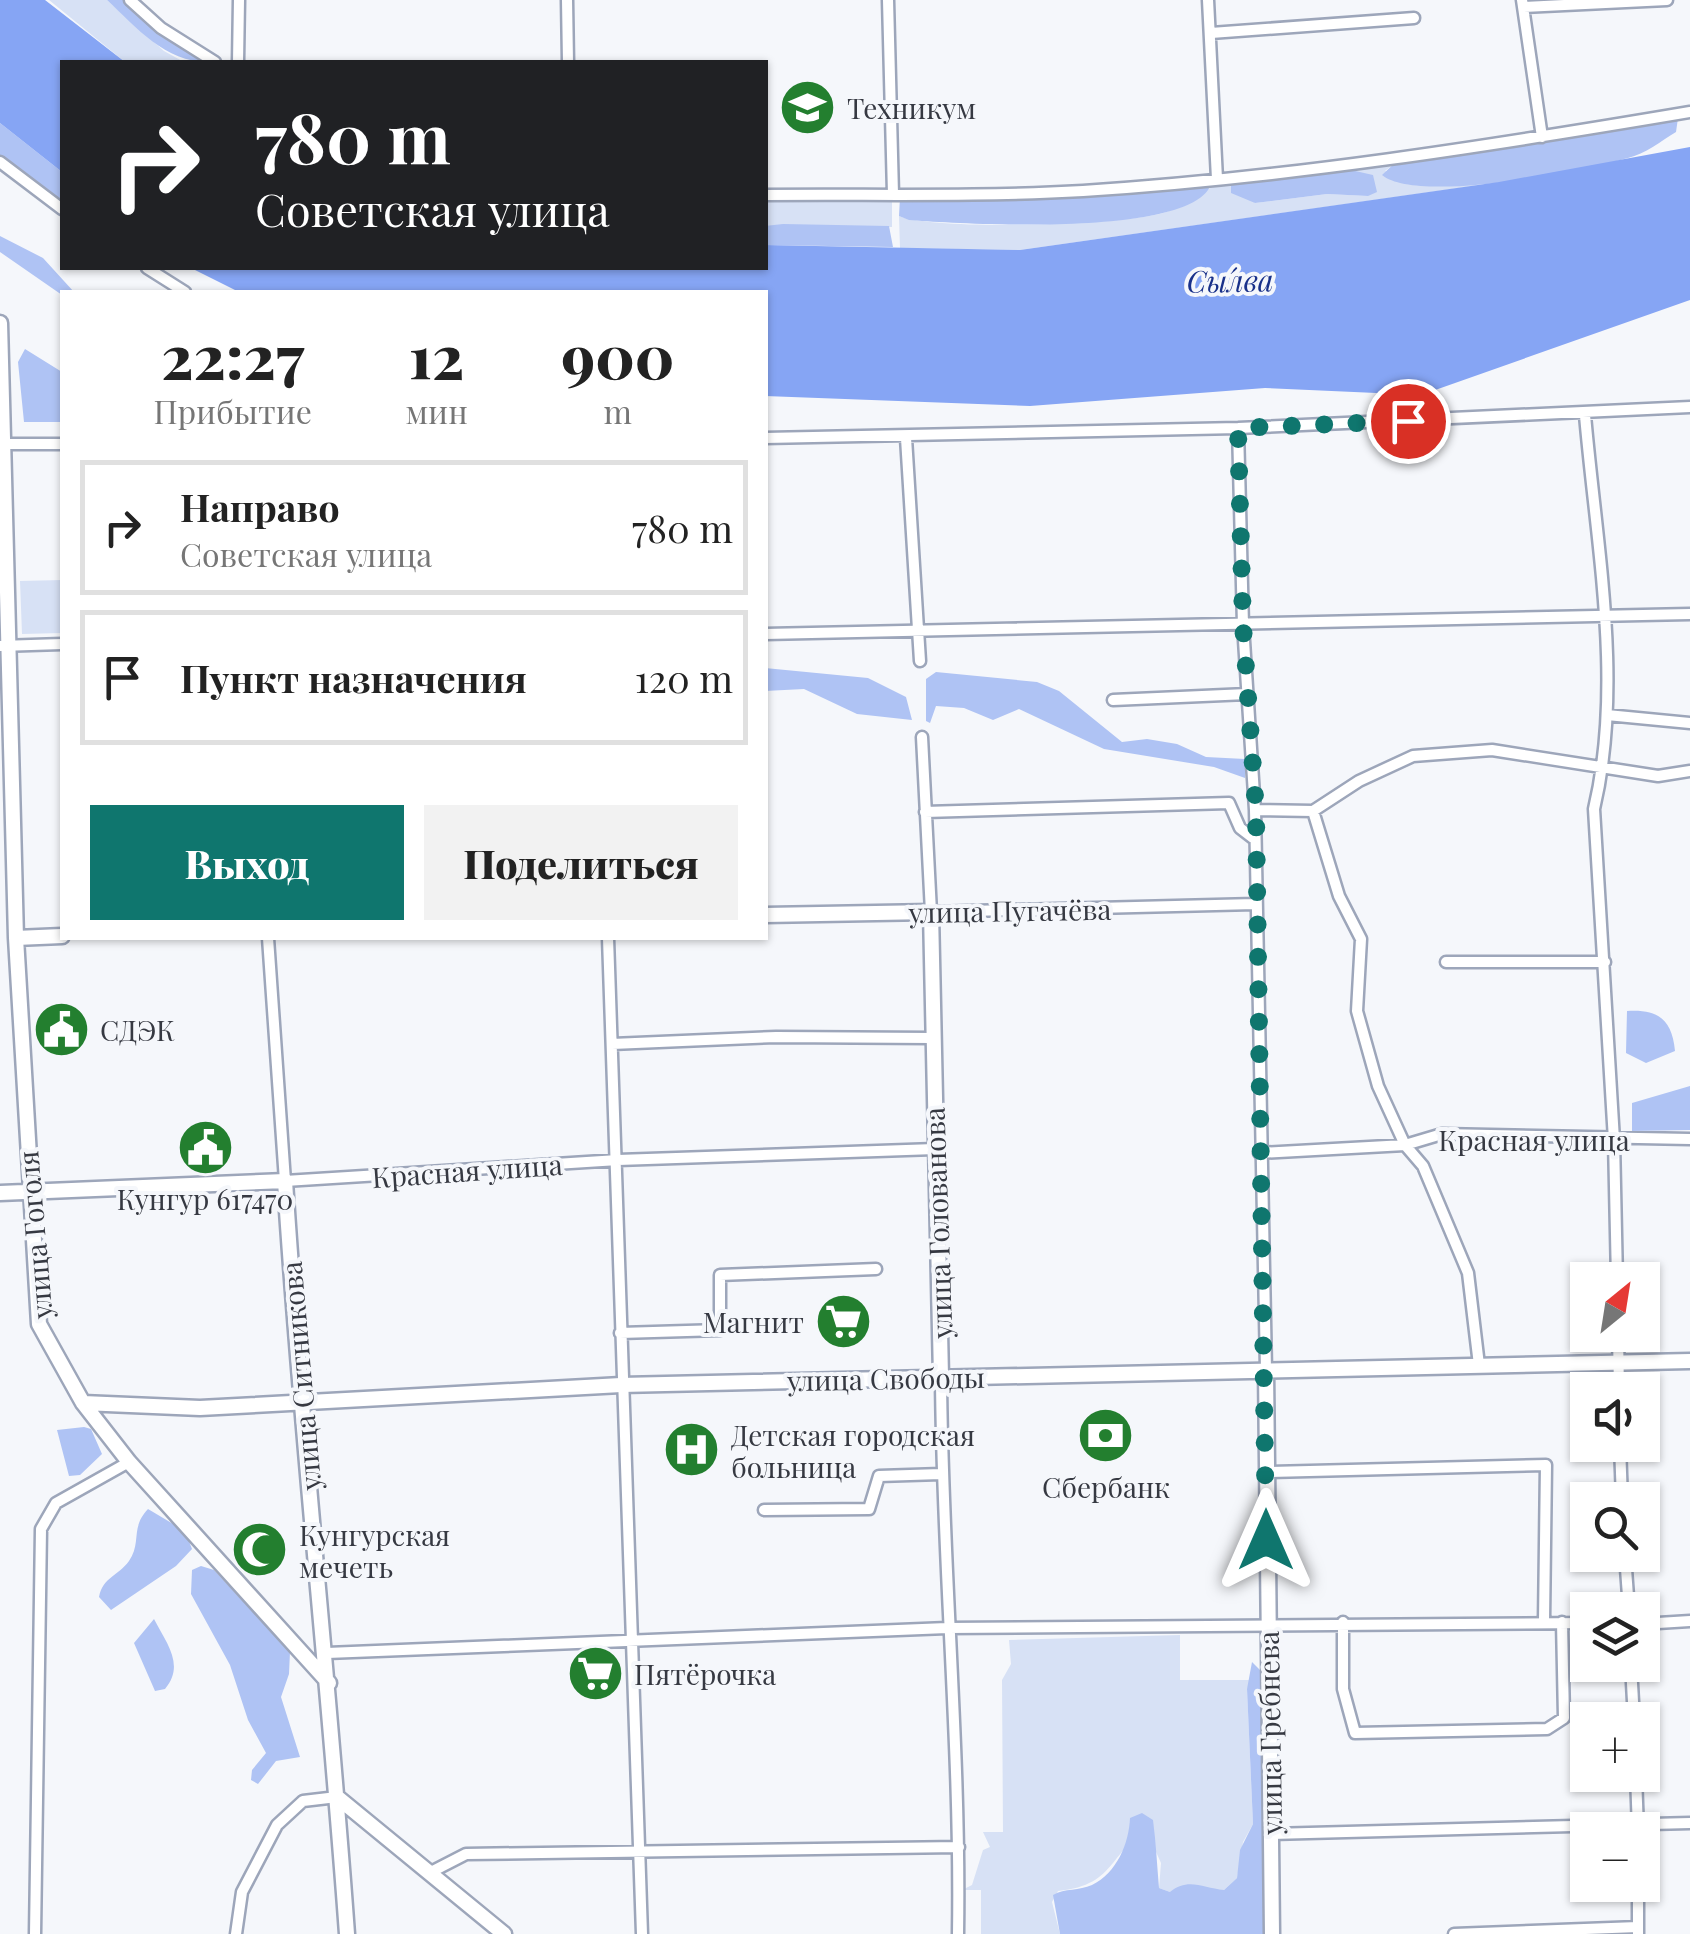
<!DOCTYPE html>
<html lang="ru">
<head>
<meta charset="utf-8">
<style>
  :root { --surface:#fff; --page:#f2f2f2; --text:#222; --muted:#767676; --line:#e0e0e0; --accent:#0f766e }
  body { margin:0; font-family:"Playfair Display",serif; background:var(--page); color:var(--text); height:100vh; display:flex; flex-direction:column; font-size:38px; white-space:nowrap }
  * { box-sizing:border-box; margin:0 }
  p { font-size:32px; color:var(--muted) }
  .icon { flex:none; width:55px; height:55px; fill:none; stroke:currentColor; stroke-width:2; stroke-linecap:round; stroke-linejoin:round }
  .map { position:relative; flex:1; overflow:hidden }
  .panel { position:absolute; left:60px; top:290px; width:708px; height:650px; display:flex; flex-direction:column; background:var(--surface); border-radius:0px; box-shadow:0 2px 8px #0004 }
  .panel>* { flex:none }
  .top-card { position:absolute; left:60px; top:60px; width:708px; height:210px; border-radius:0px; box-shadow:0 2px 8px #0004; background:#202124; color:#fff; overflow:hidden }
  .needle { width:65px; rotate:30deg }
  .fabs { position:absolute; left:1570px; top:1262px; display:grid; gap:20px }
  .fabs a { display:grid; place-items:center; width:90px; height:90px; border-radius:0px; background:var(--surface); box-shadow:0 2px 8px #0004; font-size:50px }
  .pin { position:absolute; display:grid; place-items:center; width:85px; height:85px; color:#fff; margin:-42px; border:5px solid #fff; border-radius:50%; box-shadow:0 2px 10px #0007 }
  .me { position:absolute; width:110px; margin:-55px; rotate:0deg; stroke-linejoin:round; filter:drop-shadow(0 0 8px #0008) }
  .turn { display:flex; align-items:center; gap:35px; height:210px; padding:0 30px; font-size:45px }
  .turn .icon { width:130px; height:130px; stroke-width:2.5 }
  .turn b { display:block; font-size:70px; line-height:85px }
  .eta { display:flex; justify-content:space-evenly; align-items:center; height:170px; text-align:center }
  .eta b { font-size:60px; font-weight:800; line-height:70px }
  .primary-button { display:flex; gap:20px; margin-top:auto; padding:20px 30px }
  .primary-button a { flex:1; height:115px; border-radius:0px; background:var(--accent); color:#fff; font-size:40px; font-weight:800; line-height:115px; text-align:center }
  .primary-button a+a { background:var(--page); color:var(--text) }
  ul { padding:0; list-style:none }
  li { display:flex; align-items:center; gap:30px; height:135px; margin:0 20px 15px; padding:0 10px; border:5px solid var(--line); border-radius:0px }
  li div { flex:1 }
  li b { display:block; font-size:38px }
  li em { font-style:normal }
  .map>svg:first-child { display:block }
</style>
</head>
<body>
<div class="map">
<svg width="1690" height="1934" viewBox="0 0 1690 1934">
  <rect width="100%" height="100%" fill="#f5f7fb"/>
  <path fill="#d7e1f5" d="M 49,0 L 107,0 L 164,51 L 184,62 L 125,62 Z
    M 1398,161 L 1385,171 L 1432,186 L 1480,185 L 1020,250 L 900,248 L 899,216 C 935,231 1123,225 1163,213 C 1189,206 1204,185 1231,182 L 1255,203 L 1327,194 L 1368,196 L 1342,168 Z
    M 892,196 L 892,227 L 765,226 L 765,200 Z
    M 62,580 L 62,633 L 22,634 L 20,581 Z
    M 1180,1635 L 1180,1680 L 1252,1680 L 1247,1689 L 1253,1824 L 1243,1842 L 1237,1878 L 1224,1890 L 1170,1892 L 1159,1888 L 1161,1863 L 1153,1845 L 1154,1828 C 1107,1848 1120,1885 1058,1891 L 1052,1902 L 1060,1934 L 981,1934 L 981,1890 L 962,1890 L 972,1885 L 983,1850 L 990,1847 L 983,1832 L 1003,1832 L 1002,1680 L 1011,1664 L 1009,1640 Z"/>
  <path fill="#afc3f4" d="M 107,0 L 124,0 L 157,30 L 208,62 C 165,62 137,28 107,0 Z
    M 1678,118 L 1676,132 C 1661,141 1645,154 1628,158 C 1583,171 1417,204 1382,175 L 1398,160 Z
    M 0,123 L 62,172 L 62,202 L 0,158 Z
    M 1342,168 L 1373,175 L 1377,192 L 1368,196 L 1327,194 L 1255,203 L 1231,193 L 1231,182 Z
    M 1211,184 C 1193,238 960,224 909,220 L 899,216 L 900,197 Z
    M 783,224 L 889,226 L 893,247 L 765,245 L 765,226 Z
    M 0,236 L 43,258 L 74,292 L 62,295 L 0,252 Z
    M 25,349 L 62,372 L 62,422 L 24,422 L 18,362 Z
    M 765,668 L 868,678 L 906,697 L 912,720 L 857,714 L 804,689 L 765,691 Z
    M 936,672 L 1037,682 L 1059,691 L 1122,742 L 1147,739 L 1177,744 L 1206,757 L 1245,759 L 1245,778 L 1214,767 L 1104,749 L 1019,709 L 993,720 L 964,708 L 936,706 L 930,723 L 926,721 L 926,679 Z
    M 1627,1011 C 1659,1009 1672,1020 1675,1051 L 1646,1063 L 1626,1053 Z
    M 1690,1086 L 1690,1130 L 1632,1131 L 1632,1103 Z
    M 84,1427 L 91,1429 L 102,1454 L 80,1475 L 69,1476 L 57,1430 Z
    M 148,1509 L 185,1531 L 192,1549 L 176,1566 L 111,1610 L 99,1597 C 103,1577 118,1576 129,1561 C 142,1542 130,1528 148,1509 Z
    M 201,1566 L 214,1570 L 290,1652 L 289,1674 L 281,1697 L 300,1757 L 276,1761 L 258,1784 L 251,1780 L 252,1770 L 266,1753 L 248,1720 L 230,1665 L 191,1594 L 192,1570 Z
    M 154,1619 C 167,1644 185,1665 165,1689 L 155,1691 L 134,1643 Z
    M 1252,1662 L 1260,1670 L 1268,1934 L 1060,1934 L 1053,1895 C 1065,1888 1079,1891 1092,1885 C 1117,1873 1129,1843 1130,1818 L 1142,1813 L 1153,1820 C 1156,1843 1157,1865 1159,1888 L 1170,1892 C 1188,1877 1203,1888 1224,1890 L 1237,1878 L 1240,1850 L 1253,1824 L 1247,1689 Z"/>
  <path fill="#86a5f4" d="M 0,0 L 45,0 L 125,62 L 62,62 L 62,172 L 0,123 Z
    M 1690,147 L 1690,300 L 1421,395 L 1265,388 L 1030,406 L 765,396 L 765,292 L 239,292 L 191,268 L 765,268 L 765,245 L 1020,250 L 1499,182 Z"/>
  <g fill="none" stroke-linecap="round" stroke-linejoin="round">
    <defs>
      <path id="street" d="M 130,0 L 161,28 L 215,62
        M 567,0 L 568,62
        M 888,0 L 893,194
        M 1208,0 L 1217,179
        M 1522,0 L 1542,137
        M 1523,7 L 1667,0
        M 1211,33 L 1414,18
        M 238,62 L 239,0
        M 0,162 L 62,209
        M 765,195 C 871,194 977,197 1083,191 C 1286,178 1489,146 1690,112
        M 147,268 L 185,292
        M 1585,415 C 1596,543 1624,683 1594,809 L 1614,1140 L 1617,1280
        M 1238,428 L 1243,625 L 1255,810 L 1266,1370
        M 765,438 L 1238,428 L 1690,407
        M 906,438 L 920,661
        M 0,444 L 62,444
        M 765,634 L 1690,614
        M 0,646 L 62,644
        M 1113,700 L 1247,694
        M 1607,715 L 1690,723
        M 922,737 L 931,912 L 1255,904
        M 1255,810 L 1313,811 L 1359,781 L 1413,756 L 1492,750 L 1658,776 L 1690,771
        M 1313,811 L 1339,896 L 1361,939 L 1357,1011 L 1378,1086 L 1405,1145 L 1423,1166 L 1468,1273 L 1479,1365
        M 925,812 L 1229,803 L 1240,828 L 1253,838
        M 268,938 L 285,1181 L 618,1160 L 935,1149
        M 608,938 L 642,1934
        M 1446,962 L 1605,962
        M 612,1044 L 776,1037 L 932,1038
        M 1259,1153 L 1405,1145 L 1442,1134 L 1690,1139
        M 620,1333 L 720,1330 L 720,1275 L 876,1269
        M 1618,1335 L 1619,1390
        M 941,1377 C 942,1563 961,1748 958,1934
        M 1620,1445 L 1622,1500
        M 1266,1472 L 1546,1465 L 1544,1621
        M 764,1510 L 869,1509 L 879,1476 L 941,1474
        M 1625,1555 L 1629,1610
        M 1343,1622 L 1343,1689 L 1355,1733 L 1547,1729 L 1564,1718 L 1562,1622
        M 1642,1624 L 1690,1621
        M 327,1653 L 947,1628 L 1588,1623
        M 1631,1665 L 1634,1720
        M 1636,1775 L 1638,1830
        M 1271,1834 L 1690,1823
        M 431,1872 L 466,1854 L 959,1847
        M 1638,1885 L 1638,1934
        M 35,1934 L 41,1529 L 56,1503 L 129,1462
        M 236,1934 L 242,1892 L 277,1825 L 303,1801 L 337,1797
        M 1454,1934 L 1638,1927"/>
      <path id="secondary" d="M 0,323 L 16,938 L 39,1324 L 83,1403 L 129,1462 L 329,1683
        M 765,915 L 931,912 L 941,1377
        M 16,938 L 62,936
        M 0,1193 L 285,1181 C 301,1432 329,1683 347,1934
        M 1266,1370 L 1272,1934
        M 83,1403 L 200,1408 L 621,1385 L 1690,1361
        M 337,1797 L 504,1934"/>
    </defs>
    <use href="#street" stroke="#9da6ba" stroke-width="15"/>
    <use href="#secondary" stroke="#9da6ba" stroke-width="19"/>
    <use href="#street" stroke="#fff" stroke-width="10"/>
    <use href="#secondary" stroke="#fff" stroke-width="14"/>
  </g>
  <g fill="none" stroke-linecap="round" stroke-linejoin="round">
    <path stroke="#0f766e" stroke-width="18" stroke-dasharray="0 32.4" d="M 1266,1540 L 1256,810 L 1243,625 L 1238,428 L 1408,421"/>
  </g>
  <defs>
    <symbol id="university-disc" viewBox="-11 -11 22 22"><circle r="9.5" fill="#237f2f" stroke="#f5f7fb"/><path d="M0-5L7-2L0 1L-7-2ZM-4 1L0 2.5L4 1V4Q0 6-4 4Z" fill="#fff"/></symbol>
    <symbol id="civic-disc" viewBox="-11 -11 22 22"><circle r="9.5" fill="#237f2f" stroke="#f5f7fb"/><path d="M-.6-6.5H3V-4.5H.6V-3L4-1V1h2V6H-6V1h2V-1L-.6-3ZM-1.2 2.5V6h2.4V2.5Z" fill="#fff"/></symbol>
    <symbol id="supermarket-disc" viewBox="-11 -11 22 22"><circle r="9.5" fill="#237f2f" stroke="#f5f7fb"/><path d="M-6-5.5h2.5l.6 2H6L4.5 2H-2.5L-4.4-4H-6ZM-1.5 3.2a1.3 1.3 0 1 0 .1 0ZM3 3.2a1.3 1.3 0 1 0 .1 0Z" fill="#fff"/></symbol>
    <symbol id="bank-disc" viewBox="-11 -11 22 22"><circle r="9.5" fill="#237f2f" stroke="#f5f7fb"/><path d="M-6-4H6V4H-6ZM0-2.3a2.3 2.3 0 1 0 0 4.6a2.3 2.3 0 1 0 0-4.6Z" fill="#fff"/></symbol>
    <symbol id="hospital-disc" viewBox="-11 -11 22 22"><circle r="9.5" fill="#237f2f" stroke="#f5f7fb"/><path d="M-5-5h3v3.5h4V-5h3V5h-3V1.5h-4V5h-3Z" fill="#fff"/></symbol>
    <symbol id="mosque-disc" viewBox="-11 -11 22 22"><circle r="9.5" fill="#237f2f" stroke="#f5f7fb"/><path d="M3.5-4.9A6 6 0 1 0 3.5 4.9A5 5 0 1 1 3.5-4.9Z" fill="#fff"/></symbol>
  </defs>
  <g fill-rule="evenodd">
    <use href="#university-disc" x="776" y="76" width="63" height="63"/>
    <use href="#civic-disc" x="30" y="998" width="63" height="63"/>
    <use href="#civic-disc" x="174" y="1116" width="63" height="63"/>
    <use href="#supermarket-disc" x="812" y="1290" width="63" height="63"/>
    <use href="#bank-disc" x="1074" y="1404" width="63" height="63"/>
    <use href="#hospital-disc" x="660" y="1418" width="63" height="63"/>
    <use href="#mosque-disc" x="228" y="1518" width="63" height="63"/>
    <use href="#supermarket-disc" x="564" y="1642" width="63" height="63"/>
  </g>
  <g text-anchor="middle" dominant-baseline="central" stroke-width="8" stroke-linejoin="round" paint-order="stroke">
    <g font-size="28" fill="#363942" stroke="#f5f7fb" text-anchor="start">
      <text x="847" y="107">Техникум</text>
      <text x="100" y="1029">СДЭК</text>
      <text x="205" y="1198" text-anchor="middle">Кунгур 617470</text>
      <text x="804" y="1321" text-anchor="end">Магнит</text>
      <text x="731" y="1434">Детская городская<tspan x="731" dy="32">больница</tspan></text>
      <text x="1106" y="1486" text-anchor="middle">Сбербанк</text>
      <text x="299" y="1534">Кунгурская<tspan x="299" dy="32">мечеть</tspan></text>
      <text x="634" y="1673">Пятёрочка</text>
    </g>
    <g font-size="28" fill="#363942" stroke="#f5f7fb">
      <text transform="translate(1010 910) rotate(-1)">улица Пугачёва</text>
      <text x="1534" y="1139">Красная улица</text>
      <text transform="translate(467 1170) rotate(-4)">Красная улица</text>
      <text transform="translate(937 1223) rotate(-92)">улица Голованова</text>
      <text transform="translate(34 1235) rotate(-95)">улица Гоголя</text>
      <text transform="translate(300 1376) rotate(-95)">улица Ситникова</text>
      <text transform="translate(886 1378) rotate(-1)">улица Свободы</text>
      <text transform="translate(1269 1733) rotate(-91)">улица Гребнева</text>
    </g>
    <g font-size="30" font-style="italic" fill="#19318a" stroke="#f5f7fb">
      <text transform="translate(1230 280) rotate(-1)">Сы́лва</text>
    </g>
  </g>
</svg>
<div class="fabs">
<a><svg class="needle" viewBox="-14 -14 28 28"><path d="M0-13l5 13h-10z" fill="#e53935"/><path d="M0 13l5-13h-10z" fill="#767676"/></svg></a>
<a><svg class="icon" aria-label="sound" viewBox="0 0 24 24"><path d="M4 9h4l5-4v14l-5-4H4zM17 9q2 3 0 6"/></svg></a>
<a><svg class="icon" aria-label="search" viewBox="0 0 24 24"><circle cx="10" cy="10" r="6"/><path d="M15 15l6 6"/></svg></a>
<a><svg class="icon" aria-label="layers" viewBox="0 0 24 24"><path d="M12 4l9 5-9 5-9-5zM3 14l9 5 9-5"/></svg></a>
<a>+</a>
<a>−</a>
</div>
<div class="pin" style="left:1408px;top:421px;background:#d93025"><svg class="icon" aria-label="arrive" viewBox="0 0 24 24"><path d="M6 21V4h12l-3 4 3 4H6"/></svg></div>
<svg class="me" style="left:1266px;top:1540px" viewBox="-20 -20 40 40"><path d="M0-17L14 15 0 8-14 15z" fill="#0f766e" stroke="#fff" stroke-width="4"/></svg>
<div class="top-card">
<div class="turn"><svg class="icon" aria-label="right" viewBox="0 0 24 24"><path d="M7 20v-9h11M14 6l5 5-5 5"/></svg><div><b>780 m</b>Советская улица</div></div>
</div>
<section class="panel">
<div class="eta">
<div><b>22:27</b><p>Прибытие</p></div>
<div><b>12</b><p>мин</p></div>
<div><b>900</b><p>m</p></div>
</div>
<ul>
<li><svg class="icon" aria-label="right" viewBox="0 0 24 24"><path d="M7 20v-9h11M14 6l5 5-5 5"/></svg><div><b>Направо</b><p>Советская улица</p></div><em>780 m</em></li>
<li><svg class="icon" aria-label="arrive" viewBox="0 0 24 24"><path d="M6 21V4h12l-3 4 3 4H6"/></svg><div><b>Пункт назначения</b></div><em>120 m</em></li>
</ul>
<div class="primary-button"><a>Выход</a><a>Поделиться</a></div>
</section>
</div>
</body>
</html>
